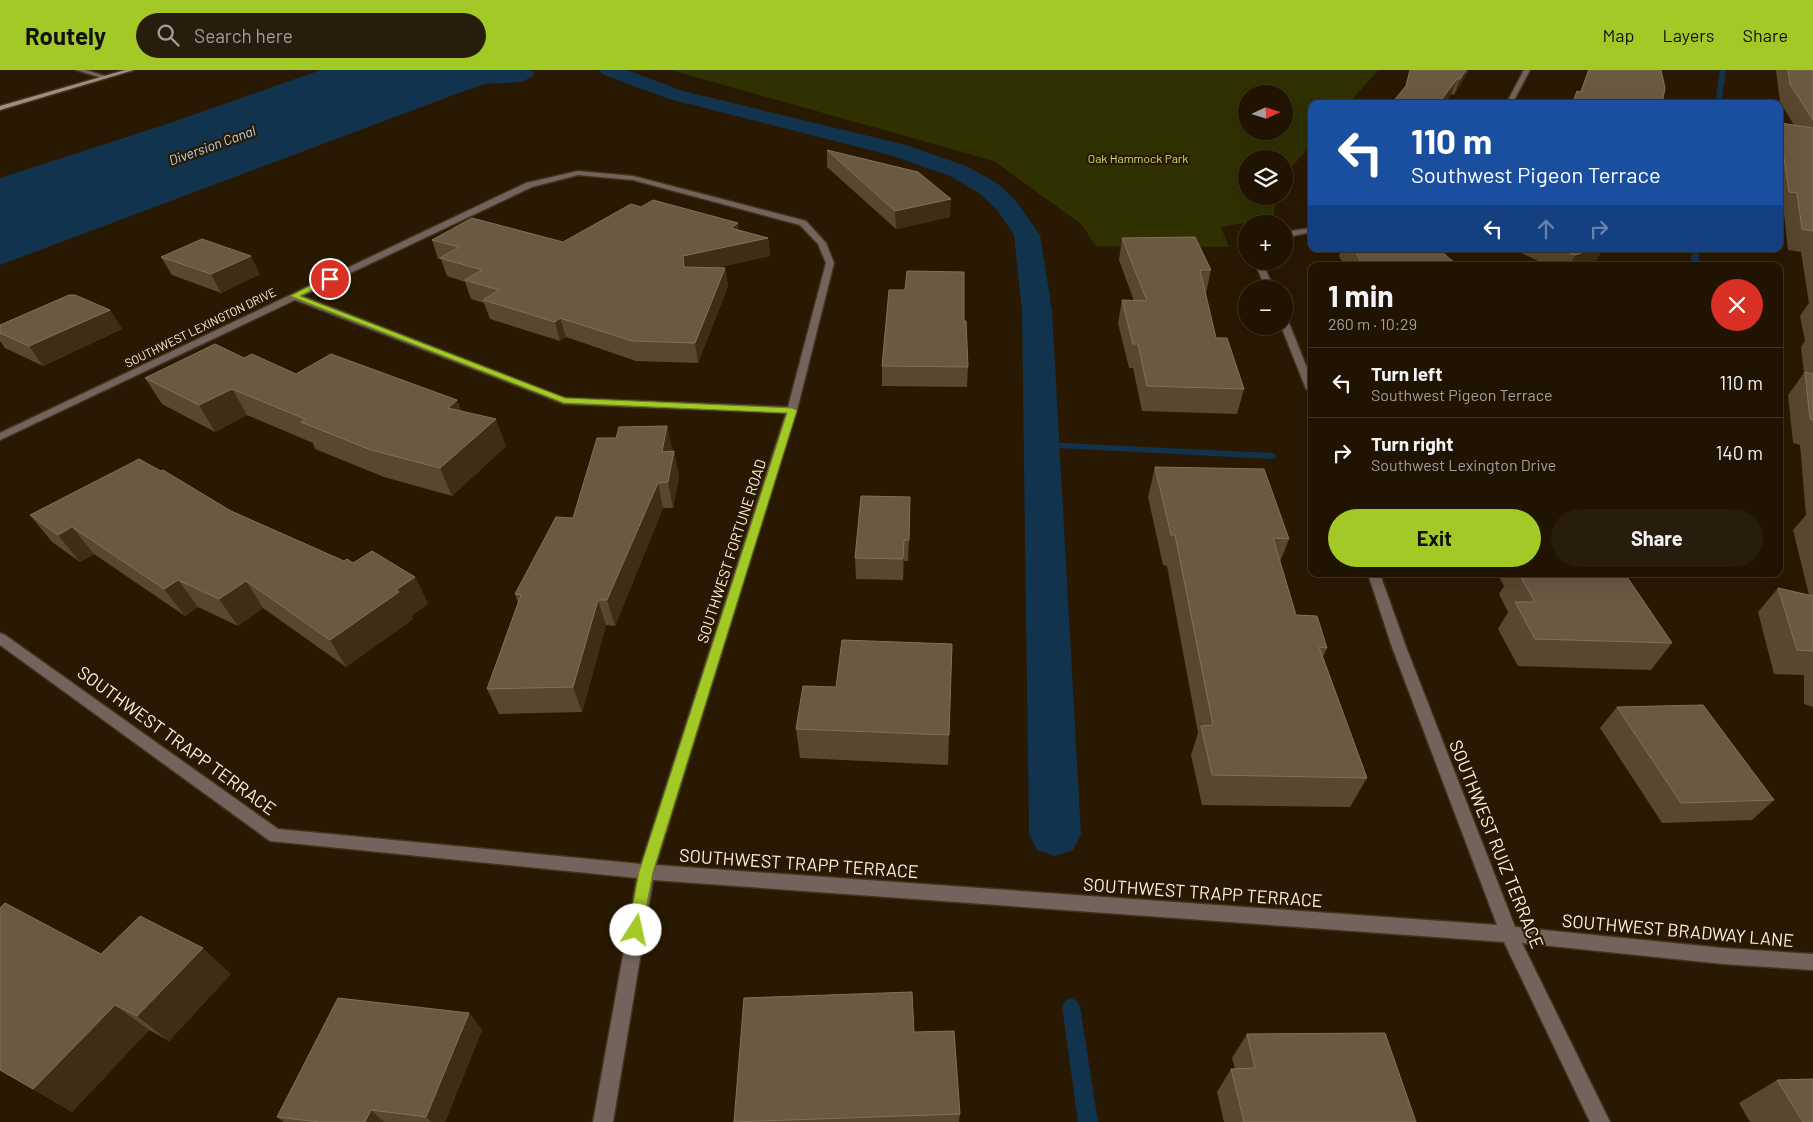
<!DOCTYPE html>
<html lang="en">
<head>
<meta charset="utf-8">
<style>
  :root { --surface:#201302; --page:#281c0c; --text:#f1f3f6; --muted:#a29e99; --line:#3d3224; --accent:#a3c926 }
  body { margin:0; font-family:Barlow,sans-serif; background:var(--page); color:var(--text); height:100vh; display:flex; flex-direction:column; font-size:19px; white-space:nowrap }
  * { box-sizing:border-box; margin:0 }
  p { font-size:16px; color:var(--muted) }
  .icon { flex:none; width:28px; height:28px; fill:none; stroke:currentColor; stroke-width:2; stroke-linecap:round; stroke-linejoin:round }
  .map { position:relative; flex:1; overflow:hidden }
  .panel { position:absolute; left:1308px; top:192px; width:475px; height:315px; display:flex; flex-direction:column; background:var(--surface); border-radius:10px; box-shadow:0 5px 20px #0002,0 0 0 1px var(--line) }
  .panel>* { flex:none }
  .guide { position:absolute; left:1308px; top:30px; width:475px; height:152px; border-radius:10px; box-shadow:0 5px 20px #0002,0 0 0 1px var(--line); background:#1a4fa0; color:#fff; overflow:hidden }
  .needle { width:32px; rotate:86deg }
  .fabs { position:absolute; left:1238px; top:15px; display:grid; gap:10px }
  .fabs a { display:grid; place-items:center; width:55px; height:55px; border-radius:50%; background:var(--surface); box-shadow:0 5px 20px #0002,0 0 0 1px var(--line); font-size:25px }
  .pin { position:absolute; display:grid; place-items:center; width:42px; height:42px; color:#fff; margin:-21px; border:2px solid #fff; border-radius:50%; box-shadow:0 1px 5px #0007 }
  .me { position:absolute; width:55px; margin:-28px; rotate:10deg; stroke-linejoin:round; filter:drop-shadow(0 0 4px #0008) }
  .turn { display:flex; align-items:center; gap:18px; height:105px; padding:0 20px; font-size:22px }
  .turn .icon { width:65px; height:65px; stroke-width:2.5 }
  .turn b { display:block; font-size:35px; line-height:42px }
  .lanes { display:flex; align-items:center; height:48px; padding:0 20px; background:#0003; justify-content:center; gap:25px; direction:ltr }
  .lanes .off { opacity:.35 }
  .round { display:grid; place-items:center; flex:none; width:52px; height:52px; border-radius:26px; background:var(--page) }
  .headline { display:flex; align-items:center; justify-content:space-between; height:85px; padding:0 20px }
  h1 { font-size:30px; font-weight:700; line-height:38px }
  .button { display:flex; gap:10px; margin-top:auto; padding:10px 20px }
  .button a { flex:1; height:58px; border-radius:30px; background:var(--accent); color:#111; font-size:20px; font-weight:700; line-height:58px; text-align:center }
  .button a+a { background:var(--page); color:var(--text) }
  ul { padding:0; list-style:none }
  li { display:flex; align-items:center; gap:15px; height:70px; padding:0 20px; border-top:1px solid var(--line) }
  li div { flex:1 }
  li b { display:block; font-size:19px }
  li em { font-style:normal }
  header { display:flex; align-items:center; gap:30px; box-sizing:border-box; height:70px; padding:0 25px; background:var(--accent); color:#111 }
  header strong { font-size:24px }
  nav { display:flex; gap:28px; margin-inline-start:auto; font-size:18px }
  .search { width:350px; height:45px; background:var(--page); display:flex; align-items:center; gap:12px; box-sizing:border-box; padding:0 18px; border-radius:28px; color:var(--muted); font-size:19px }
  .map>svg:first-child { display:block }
</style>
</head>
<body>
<header>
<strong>Routely</strong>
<div class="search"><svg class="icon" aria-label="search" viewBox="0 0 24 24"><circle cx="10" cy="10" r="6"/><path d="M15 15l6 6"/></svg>Search here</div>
<nav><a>Map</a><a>Layers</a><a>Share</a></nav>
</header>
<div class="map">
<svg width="1813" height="1052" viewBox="0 0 1813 1052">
  <rect width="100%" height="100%" fill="#2a1902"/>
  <path fill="#2f3100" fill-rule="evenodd" d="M 671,0 L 1378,0 L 1348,34 L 1311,34 L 1311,75 L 1284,106 L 1284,89 L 1246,89 L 1246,126 L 1277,126 L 1273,148 L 1221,157 L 1229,177 L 1096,176 L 1081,154 L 994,91 ZM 1246,24 L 1284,24 L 1284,61 L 1246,61 Z"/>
  <path fill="#11334d" d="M 321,0 L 529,0 L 535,2 L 533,6 L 522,12 L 485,14 L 459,23 L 0,195 L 0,108 L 170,53 Z"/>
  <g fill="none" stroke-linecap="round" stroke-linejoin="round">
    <path fill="#11334d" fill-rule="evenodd" d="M 1720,0 L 1726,0 L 1721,34 L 1715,34 Z
      M 1692,179 L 1700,179 L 1698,196 L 1690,196 Z
      M 1042,372 L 1272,383 L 1277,386 L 1272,389 L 1038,377 L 1037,375 Z
      M 1071,928 L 1077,931 L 1080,937 L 1098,1052 L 1078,1052 L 1062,937 L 1065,931 Z"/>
    <path fill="#11334d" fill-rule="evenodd" d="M 599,0 L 627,0 L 683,21 L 906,75 L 966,96 L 997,113 L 1016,131 L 1040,165 L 1052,241 L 1081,764 L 1073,780 L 1055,786 L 1037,780 L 1029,764 L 1022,241 L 1014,165 L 998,141 L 979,123 L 950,106 L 890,85 L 669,29 L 602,4 Z"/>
    <defs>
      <path id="street" d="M 76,0 L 86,0 L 108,7 L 105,9 Z
        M 1524,0 L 1530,0 L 1512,34 L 1506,34 Z
        M 578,101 L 633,106 L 806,151 L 826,173 L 834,193 L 797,340 L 656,795 L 1497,855 L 1392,577 L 1368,504 L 1380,504 L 1406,577 L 1515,857 L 1723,878 L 1813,884 L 1813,900 L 1723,894 L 1522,873 L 1610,1052 L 1590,1052 L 1504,872 L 653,810 L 613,1052 L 593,1052 L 637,808 L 270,771 L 0,575 L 0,563 L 5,565 L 278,759 L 641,794 L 786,343 L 564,334 L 295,230 L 0,370 L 0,363 L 526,113 ZM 578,105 L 633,110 L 800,155 L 818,174 L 826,193 L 788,337 L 565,328 L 302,226 L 532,117 Z
        M 1311,158 L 1311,162 L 1284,168 L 1284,162 Z
        M 1261,191 L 1269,191 L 1265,198 L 1274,219 L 1266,219 L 1257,198 Z
        M 1284,250 L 1289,253 L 1311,308 L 1311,322 L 1306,319 L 1281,256 L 1284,256 Z"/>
      <path id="secondary" d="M 125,0 L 134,0 L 0,40 L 0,36 Z"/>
    </defs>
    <use href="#street" stroke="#43331d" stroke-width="3"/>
    <use href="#secondary" stroke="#43331d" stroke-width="3"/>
    <use href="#street" fill="#72645d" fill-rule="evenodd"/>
    <use href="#secondary" fill="#a38d81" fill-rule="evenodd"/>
  </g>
  <path fill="#59472f" d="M 1410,0 L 1469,0 L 1454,25 L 1451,24 L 1444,34 L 1391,34 L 1405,17 Z
    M 1588,0 L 1661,0 L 1662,34 L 1572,34 L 1577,21 L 1580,22 Z
    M 1776,0 L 1813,0 L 1813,637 L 1804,634 L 1804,605 L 1774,604 L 1758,542 L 1778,518 L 1809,525 L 1793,460 L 1806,445 L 1800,375 L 1793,373 L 1788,325 L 1804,303 L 1801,277 L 1805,271 L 1800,246 L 1809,233 L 1801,182 L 1788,180 L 1784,143 L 1779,142 L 1779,57 L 1781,53 L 1794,55 L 1780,32 Z
    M 827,80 L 950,147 L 896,159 L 827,97 Z
    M 641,137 L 738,160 L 768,168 L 770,186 L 720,197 L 725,198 L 728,216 L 698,293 L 636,291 L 566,267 L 560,271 L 490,249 L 484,233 L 471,229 L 465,212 L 447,206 L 441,189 L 438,189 L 432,170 L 563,172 Z
    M 1122,168 L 1211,200 L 1206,223 L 1205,223 L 1216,268 L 1244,319 L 1237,344 L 1142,341 L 1133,298 L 1129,298 L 1118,253 L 1122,230 L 1134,231 L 1119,190 Z
    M 1342,179 L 1439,179 L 1457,195 L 1456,196 L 1344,196 L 1339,186 Z
    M 1520,179 L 1602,179 L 1595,193 L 1587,196 L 1549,196 L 1519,182 Z
    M 161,187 L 260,204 L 221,223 L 172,205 Z
    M 110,240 L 122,259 L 43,296 L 5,278 L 0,271 L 0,255 Z
    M 964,251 L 968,297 L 967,317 L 882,316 L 882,296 Z
    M 244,288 L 296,304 L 457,330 L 461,341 L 506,376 L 452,426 L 384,407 L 315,379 L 313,373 L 247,345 L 215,362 L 162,334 L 145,308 Z
    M 667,356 L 672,382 L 674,381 L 679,407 L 673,438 L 663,438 L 615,556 L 606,555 L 582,642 L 499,644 L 487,619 L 518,533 L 515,524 L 573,448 L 616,368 Z
    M 1155,397 L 1289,469 L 1280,492 L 1296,545 L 1327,578 L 1323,587 L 1367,708 L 1350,737 L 1202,735 L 1191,685 L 1198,663 L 1167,496 L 1163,495 L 1148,427 Z
    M 231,441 L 344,491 L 415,507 L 428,534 L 411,546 L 413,549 L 346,597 L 263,538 L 238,556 L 198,537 L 185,546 L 94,484 L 80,492 L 52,472 L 30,445 Z
    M 910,448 L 908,491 L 904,491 L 903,510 L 856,509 L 855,488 Z
    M 1497,504 L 1625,504 L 1672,573 L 1651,600 L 1518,596 L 1498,559 L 1508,542 L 1499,524 L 1504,516 Z
    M 1617,637 L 1774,730 L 1752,750 L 1662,753 L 1600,658 Z
    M 796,659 L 949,665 L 948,695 L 800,688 Z
    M 101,884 L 231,904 L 169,971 L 149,960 L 72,1042 L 33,1019 Z
    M 469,943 L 482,960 L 445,1052 L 284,1052 L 277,1047 Z
    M 914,962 L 960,1044 L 959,1052 L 734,1052 Z
    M 1247,964 L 1416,1052 L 1224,1052 L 1217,1022 L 1231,999 L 1235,999 L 1232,988 Z
    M 1777,1010 L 1813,1052 L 1750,1052 L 1739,1033 Z"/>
  <path fill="#3f2d15" d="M 1466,0 L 1469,0 L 1454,25 L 1460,9 Z
    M 1457,9 L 1451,24 L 1444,34 L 1438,34 Z
    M 951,129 L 950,147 L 896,159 L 895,141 Z
    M 738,153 L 740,172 L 768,168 L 770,186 L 686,205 L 684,197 L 683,186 Z
    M 1593,179 L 1602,179 L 1595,193 L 1587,196 L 1569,196 L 1575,185 Z
    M 251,186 L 260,204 L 221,223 L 211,204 Z
    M 725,198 L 728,216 L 698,293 L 695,273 Z
    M 110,240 L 122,259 L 43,296 L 29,276 Z
    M 560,248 L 566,267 L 560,271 L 555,252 Z
    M 232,319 L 247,345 L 215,362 L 199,335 Z
    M 457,330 L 467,357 L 448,338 Z
    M 496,349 L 506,376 L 452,426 L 440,398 Z
    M 667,356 L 673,381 L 668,407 L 662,382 Z
    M 674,381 L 679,407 L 673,438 L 668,412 Z
    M 658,413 L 663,438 L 615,556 L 607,530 Z
    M 72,457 L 94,484 L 80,492 L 58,465 Z
    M 904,470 L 904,491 L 903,510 L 903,489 Z
    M 415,507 L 428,534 L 411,546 L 413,549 L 346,597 L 330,570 L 396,520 Z
    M 178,510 L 198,537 L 185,546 L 164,519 Z
    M 246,511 L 263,538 L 238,556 L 219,529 Z
    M 598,530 L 606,555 L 582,642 L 573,617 Z
    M 203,878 L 231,904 L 169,971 L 137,946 Z
    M 115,935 L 149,960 L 72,1042 L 33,1019 Z
    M 469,943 L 482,960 L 445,1052 L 431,1052 L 426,1047 Z
    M 371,1040 L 384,1052 L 365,1052 Z"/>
  <path fill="#6b5942" stroke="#82715b" d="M 1410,0 L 1466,0 L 1460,9 L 1457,9 L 1438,34 L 1391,34 L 1406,16 Z
    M 1589,0 L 1661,0 L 1665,18 L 1662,34 L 1572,34 L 1577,21 L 1581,22 Z
    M 1788,0 L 1813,0 L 1813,50 L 1790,14 Z
    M 1781,53 L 1813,58 L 1813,161 L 1802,159 L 1797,123 L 1789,122 L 1781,68 L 1784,69 Z
    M 827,80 L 918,102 L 951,129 L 895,141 Z
    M 653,130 L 738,153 L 731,158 L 768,168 L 683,186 L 684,197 L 725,198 L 695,273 L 632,271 L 560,248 L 555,252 L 483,230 L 499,220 L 465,210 L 482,200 L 440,188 L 459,177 L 432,170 L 472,148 L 563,172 L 631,134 L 641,137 Z
    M 1195,167 L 1211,200 L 1200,200 L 1216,268 L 1227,268 L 1244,319 L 1147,316 L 1138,274 L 1133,274 L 1122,230 L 1147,231 L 1122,168 Z
    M 202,169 L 251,186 L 211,204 L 161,187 Z
    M 1354,179 L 1439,179 L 1457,195 L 1436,196 L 1363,196 Z
    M 1560,179 L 1593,179 L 1575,185 Z
    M 907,201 L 964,202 L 964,251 L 966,251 L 968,297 L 882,296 L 889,220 L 905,220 Z
    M 69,225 L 75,225 L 110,240 L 29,276 L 0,263 L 0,255 Z
    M 215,274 L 244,288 L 252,284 L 296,304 L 331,284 L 457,330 L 448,338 L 496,349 L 440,398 L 371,380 L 301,352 L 305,349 L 232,319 L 199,335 L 145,308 Z
    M 1805,302 L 1813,304 L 1813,350 L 1810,349 Z
    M 667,356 L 662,382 L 674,381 L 668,412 L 658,413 L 607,530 L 598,530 L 573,617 L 487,619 L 521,525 L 515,524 L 556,447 L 573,448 L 597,368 L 616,368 L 619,357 Z
    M 139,389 L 161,401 L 163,400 L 231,441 L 344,491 L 347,489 L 353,493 L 372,481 L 415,507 L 396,520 L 399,522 L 330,570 L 246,511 L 219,529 L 178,510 L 164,519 L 72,457 L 58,465 L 30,445 Z
    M 1155,397 L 1264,399 L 1289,469 L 1273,468 L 1296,545 L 1317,546 L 1327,578 L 1319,577 L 1367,708 L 1212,705 L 1201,656 L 1213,655 L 1175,465 L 1171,465 Z
    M 861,426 L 910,427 L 909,470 L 904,470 L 903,489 L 855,488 Z
    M 1519,504 L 1625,504 L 1672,573 L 1535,569 L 1515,532 L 1535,532 Z
    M 1778,518 L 1813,526 L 1813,581 L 1797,580 Z
    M 842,570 L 952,574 L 949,665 L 796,659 L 803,616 L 836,617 Z
    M 1703,635 L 1774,730 L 1681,733 L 1617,637 Z
    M 5,833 L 101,884 L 140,846 L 203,878 L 137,946 L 115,935 L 33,1019 L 0,1000 L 0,838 Z
    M 912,922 L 914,962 L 954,961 L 960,1044 L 734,1052 L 744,928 Z
    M 338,928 L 469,943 L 426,1047 L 371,1040 L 365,1052 L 319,1052 L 277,1047 Z
    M 1385,963 L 1416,1052 L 1244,1052 L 1231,999 L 1255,998 L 1247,964 Z
    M 1813,1009 L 1813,1052 L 1803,1052 L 1777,1010 Z"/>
  <path fill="#a3c926" stroke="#6a8319" d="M 327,207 L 334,209 L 300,226 L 565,328 L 792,338 L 797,340 L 653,802 L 641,865 L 636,867 L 631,865 L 628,860 L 639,802 L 787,343 L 564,333 L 290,226 Z"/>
  <g text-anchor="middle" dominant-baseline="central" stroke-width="4.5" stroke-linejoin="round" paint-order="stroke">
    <g font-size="12" fill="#d8de71" stroke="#2a1902">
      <text x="1138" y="88">Oak Hammock Park</text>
    </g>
    <g font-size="12" fill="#fdf1e3" stroke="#2a1902">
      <text transform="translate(200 257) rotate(-26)">SOUTHWEST LEXINGTON DRIVE</text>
    </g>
    <g font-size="14" font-style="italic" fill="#b6d7f4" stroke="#2a1902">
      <text transform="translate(212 75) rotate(-20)">Diversion Canal</text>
    </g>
    <g font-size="15" fill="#fdf1e3" stroke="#2a1902">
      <text transform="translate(731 481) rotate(-72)">SOUTHWEST FORTUNE ROAD</text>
    </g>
    <g font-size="18" fill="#fdf1e3" stroke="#2a1902">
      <text transform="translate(177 670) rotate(36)">SOUTHWEST TRAPP TERRACE</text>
      <text transform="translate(1497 774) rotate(68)">SOUTHWEST RUIZ TERRACE</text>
      <text transform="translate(799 793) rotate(4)">SOUTHWEST TRAPP TERRACE</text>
      <text transform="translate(1203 822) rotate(4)">SOUTHWEST TRAPP TERRACE</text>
      <text transform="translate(1678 860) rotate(5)">SOUTHWEST BRADWAY LANE</text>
    </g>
  </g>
</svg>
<div class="fabs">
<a><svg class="needle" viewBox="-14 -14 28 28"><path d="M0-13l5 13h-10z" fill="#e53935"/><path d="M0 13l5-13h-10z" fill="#a29e99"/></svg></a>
<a><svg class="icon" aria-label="layers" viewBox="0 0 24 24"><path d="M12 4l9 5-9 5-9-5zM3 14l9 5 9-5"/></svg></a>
<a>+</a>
<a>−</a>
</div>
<div class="pin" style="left:330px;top:209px;background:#d93025"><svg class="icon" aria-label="arrive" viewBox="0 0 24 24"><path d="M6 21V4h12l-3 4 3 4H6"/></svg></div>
<svg class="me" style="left:636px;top:860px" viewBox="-20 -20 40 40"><circle r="19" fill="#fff"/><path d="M0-13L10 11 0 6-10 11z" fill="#a3c926"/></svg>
<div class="guide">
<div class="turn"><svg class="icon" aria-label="left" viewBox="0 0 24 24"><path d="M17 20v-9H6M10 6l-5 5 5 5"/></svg><div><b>110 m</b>Southwest Pigeon Terrace</div></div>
<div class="lanes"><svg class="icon" aria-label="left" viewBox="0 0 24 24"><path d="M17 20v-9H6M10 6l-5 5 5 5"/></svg><svg class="icon off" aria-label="ahead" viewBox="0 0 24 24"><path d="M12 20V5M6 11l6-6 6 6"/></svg><svg class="icon off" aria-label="right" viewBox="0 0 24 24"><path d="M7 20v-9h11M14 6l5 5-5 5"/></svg></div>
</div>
<section class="panel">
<div class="headline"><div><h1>1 min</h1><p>260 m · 10:29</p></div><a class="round" style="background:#d93025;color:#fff"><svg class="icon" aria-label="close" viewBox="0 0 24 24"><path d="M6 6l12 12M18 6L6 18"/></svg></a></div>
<ul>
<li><svg class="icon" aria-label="left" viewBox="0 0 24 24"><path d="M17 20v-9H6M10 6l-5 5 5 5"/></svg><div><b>Turn left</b><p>Southwest Pigeon Terrace</p></div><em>110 m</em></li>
<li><svg class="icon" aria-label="right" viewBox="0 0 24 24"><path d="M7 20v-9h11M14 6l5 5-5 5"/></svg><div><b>Turn right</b><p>Southwest Lexington Drive</p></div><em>140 m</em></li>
</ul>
<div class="button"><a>Exit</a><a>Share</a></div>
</section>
</div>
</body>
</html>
